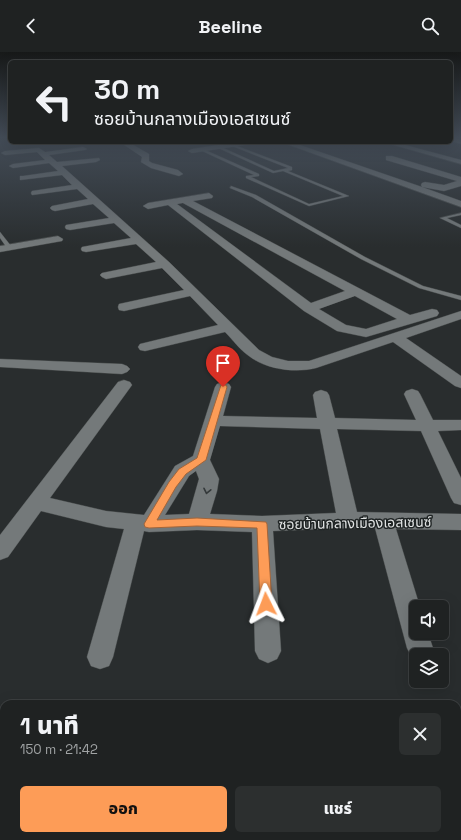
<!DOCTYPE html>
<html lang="th">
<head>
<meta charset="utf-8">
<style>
  :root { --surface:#1f2222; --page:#2c2f2f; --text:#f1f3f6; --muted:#a1a4a5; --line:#3c3f40; --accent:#fd9c57 }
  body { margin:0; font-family:"Space Grotesk","Noto Sans Thai",sans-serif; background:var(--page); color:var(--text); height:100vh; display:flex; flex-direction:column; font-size:15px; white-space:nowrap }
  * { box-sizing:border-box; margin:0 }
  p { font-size:13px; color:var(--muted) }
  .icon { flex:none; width:22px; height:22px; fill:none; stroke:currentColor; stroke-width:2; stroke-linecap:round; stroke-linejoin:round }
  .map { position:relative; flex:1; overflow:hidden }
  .sheet { position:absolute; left:0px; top:648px; width:461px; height:140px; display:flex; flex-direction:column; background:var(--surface); border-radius:12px 12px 0 0; box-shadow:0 4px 16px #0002,0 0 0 1px var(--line) }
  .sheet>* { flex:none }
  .banner { position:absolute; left:8px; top:8px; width:445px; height:84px; border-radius:6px; box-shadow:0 4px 16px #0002,0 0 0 1px var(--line); background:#1f2222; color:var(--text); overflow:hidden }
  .tools { position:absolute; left:409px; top:548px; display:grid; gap:8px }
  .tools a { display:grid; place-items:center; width:40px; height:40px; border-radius:6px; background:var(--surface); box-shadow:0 4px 16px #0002,0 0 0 1px var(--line); font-size:20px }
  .pin { position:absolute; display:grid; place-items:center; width:34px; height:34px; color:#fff; margin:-41px -17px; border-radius:50% 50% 50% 0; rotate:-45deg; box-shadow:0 0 4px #0007 }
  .pin .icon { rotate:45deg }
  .me { position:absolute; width:44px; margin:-22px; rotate:357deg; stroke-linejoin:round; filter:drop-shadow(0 0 3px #0008) }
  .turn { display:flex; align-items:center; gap:14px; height:84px; padding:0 20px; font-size:18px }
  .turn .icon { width:52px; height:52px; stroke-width:2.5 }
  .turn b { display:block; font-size:28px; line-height:34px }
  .round { display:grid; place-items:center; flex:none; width:42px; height:42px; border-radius:6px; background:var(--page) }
  .headline { display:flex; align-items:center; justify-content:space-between; height:68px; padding:0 20px }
  h1 { font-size:24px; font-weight:800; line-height:30px }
  .primary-button { display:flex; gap:8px; margin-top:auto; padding:8px 20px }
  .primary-button a { flex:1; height:46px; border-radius:6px; background:var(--accent); color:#111; font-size:16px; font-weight:800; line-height:46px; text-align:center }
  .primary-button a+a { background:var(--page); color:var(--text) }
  header { display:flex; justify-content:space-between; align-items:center; height:52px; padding:0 20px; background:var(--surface); font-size:18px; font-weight:800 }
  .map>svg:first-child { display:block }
</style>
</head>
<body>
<header><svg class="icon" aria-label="back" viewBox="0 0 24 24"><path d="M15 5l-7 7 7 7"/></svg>Beeline<svg class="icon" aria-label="search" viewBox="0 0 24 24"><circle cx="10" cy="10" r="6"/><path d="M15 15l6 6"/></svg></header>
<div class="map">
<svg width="461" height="788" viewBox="0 0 461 788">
  <rect width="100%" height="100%" fill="#292d2e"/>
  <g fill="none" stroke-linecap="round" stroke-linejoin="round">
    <defs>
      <path id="service" d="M 232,92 L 292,115 L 292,118 L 288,119 L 349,144 L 309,154 L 246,126 L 246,124 L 254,123 L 200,98 L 203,97 L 259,122 L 259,124 L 251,125 L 309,152 L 343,144 L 283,119 L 273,121 L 216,95 L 219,94 L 274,119 L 288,116 L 232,94 Z
        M 231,134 L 256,143 L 365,205 L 423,234 L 461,244 L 461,248 L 419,236 L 361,207 L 252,145 L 230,136 Z
        M 461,161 L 461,163 L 447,166 L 461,173 L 461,176 L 440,166 Z
        M 0,180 L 11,194 L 11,196 L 7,196 L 0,186 Z"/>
      <path id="minor" d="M 451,85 L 461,88 L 461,92 L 451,89 Z
        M 120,90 L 128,90 L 149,102 L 149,109 L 152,111 L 178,118 L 183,122 L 179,124 L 151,116 L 141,110 L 142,105 Z
        M 238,90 L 254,90 L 251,92 L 192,101 L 188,99 L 192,97 Z
        M 281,90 L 291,90 L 422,135 L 421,133 L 422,131 L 425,130 L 444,133 L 457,129 L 386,108 L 386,104 L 392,104 L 461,125 L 461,134 L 444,139 L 422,135 L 461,149 L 461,155 Z
        M 383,90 L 394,90 L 461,108 L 461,112 Z
        M 83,95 L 87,97 L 85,98 L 49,103 L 57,110 L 99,106 L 100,108 L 96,110 L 62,114 L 169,210 L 259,298 L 272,305 L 288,309 L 309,309 L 461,259 L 461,267 L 406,286 L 461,324 L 461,336 L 455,334 L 393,290 L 316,316 C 296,321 267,318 249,304 C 240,298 233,288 225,280 L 145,299 L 140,298 L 138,295 L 140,292 L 218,273 L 190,244 L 124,259 L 119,258 L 118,255 L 119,252 L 184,238 L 162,216 L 106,227 L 102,225 L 100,223 L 102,221 L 156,210 L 136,192 L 86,200 L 82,199 L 81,197 L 82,195 L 131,186 L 114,171 L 70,178 L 66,177 L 65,175 L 66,173 L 109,166 L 93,152 L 55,159 L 52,158 L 50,156 L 52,154 L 88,147 L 77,137 L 32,143 L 31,141 L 32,139 L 72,133 L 62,123 L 20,128 L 20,124 L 23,124 L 58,119 L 49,111 L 13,116 L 9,114 L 13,112 L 45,108 L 37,100 L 5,103 L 1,101 L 5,99 L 39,96 L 45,100 Z
        M 209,141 L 213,144 L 212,146 L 193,149 L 410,263 L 432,257 L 437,258 L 439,261 L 437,264 L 366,285 L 337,279 L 304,259 L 168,153 L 148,157 L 143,154 L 148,151 ZM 183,151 L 345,239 L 311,251 L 177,152 ZM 355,244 L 397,267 L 366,277 L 346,273 L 319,257 Z
        M 58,184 L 63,187 L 62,189 L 0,200 L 0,194 Z
        M 0,307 L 122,312 L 127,314 L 130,317 L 127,320 L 122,322 L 0,315 Z
        M 124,328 L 130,330 L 132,333 L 50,446 L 106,459 L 144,463 L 175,414 L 193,404 L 215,335 L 217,332 L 223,330 L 229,332 L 231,335 L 223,364 L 317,366 L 313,343 L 315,340 L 321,338 L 327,340 L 329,343 L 335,366 L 416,368 L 404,342 L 406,339 L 412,337 L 418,339 L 420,342 L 433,368 L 461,368 L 461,378 L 438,379 L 461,426 L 461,453 L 454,451 L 451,446 L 421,379 L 337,377 L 357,460 L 461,462 L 461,478 L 396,477 L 420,555 L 416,555 L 416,581 L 428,581 L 433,596 L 430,603 L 416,603 L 416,606 L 411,604 L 407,596 L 375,476 L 348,476 L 273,479 L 281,599 L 277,607 L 268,611 L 259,607 L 255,599 L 252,480 L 197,478 L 149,480 L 144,479 L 113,605 L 109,614 L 100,617 L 91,614 L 87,605 L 124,477 L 106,475 L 41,459 L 8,505 L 0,508 L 0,483 L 118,330 ZM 220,374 L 320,377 L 336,461 L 262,464 L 210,462 L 217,439 L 219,427 L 210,408 ZM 196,419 L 199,427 L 189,462 L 165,463 L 189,424 Z
        M 0,711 L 4,711 L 4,741 L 0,741 Z
        M 4,772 L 4,784 L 29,784 L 29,788 L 0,788 L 2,773 Z
        M 34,784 L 66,784 L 65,788 L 33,788 Z
        M 282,784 L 314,784 L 314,788 L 282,788 Z"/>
    </defs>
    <use href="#service" stroke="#474b4b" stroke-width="1"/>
    <use href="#minor" stroke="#474b4b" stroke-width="1"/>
    <use href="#service" fill="#74797a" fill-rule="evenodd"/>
    <use href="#minor" fill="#74797a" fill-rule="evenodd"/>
  </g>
  <defs><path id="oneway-chevron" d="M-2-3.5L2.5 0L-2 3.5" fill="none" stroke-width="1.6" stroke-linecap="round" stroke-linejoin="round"/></defs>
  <use stroke="#34393a" href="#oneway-chevron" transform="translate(207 439) rotate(102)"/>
  <linearGradient id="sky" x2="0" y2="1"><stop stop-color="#171919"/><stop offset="0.44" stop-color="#434c57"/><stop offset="1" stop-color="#434c57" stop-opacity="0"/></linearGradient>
  <rect width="461" height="195" fill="url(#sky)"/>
  <path fill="#fd9c57" stroke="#a46539" d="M 221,333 L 226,333 L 227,335 L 206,408 L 186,422 L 176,435 L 157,468 L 197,466 L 266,470 L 267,472 L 272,552 L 270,555 L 266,557 L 261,555 L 260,552 L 257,476 L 197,474 L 149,476 L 145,475 L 144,472 L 169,430 L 179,417 L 197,406 Z"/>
  <g text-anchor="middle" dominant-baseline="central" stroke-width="3" stroke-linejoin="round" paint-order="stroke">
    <g font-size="14" fill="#e0e3e3" stroke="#1f2424">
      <text transform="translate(355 471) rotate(-1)">ซอยบ้านกลางเมืองเอสเซนซ์</text>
    </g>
  </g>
</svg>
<div class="tools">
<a><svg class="icon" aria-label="sound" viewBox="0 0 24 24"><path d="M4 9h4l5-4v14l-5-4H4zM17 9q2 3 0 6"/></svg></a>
<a><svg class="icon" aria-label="layers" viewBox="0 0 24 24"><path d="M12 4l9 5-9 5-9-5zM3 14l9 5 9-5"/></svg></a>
</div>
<div class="pin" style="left:223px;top:335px;background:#d93025"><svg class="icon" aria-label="arrive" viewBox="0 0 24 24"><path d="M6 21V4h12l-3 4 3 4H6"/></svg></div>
<svg class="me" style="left:266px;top:552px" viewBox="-20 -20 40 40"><path d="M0-17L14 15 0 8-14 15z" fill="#fd9c57" stroke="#fff" stroke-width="4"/></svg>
<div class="banner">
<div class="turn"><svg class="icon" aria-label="left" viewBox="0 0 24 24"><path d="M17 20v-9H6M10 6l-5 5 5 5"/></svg><div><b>30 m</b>ซอยบ้านกลางเมืองเอสเซนซ์</div></div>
</div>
<section class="sheet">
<div class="headline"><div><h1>1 นาที</h1><p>150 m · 21:42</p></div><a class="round"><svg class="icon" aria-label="close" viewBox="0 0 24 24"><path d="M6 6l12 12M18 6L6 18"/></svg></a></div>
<div class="primary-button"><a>ออก</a><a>แชร์</a></div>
</section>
</div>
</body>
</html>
